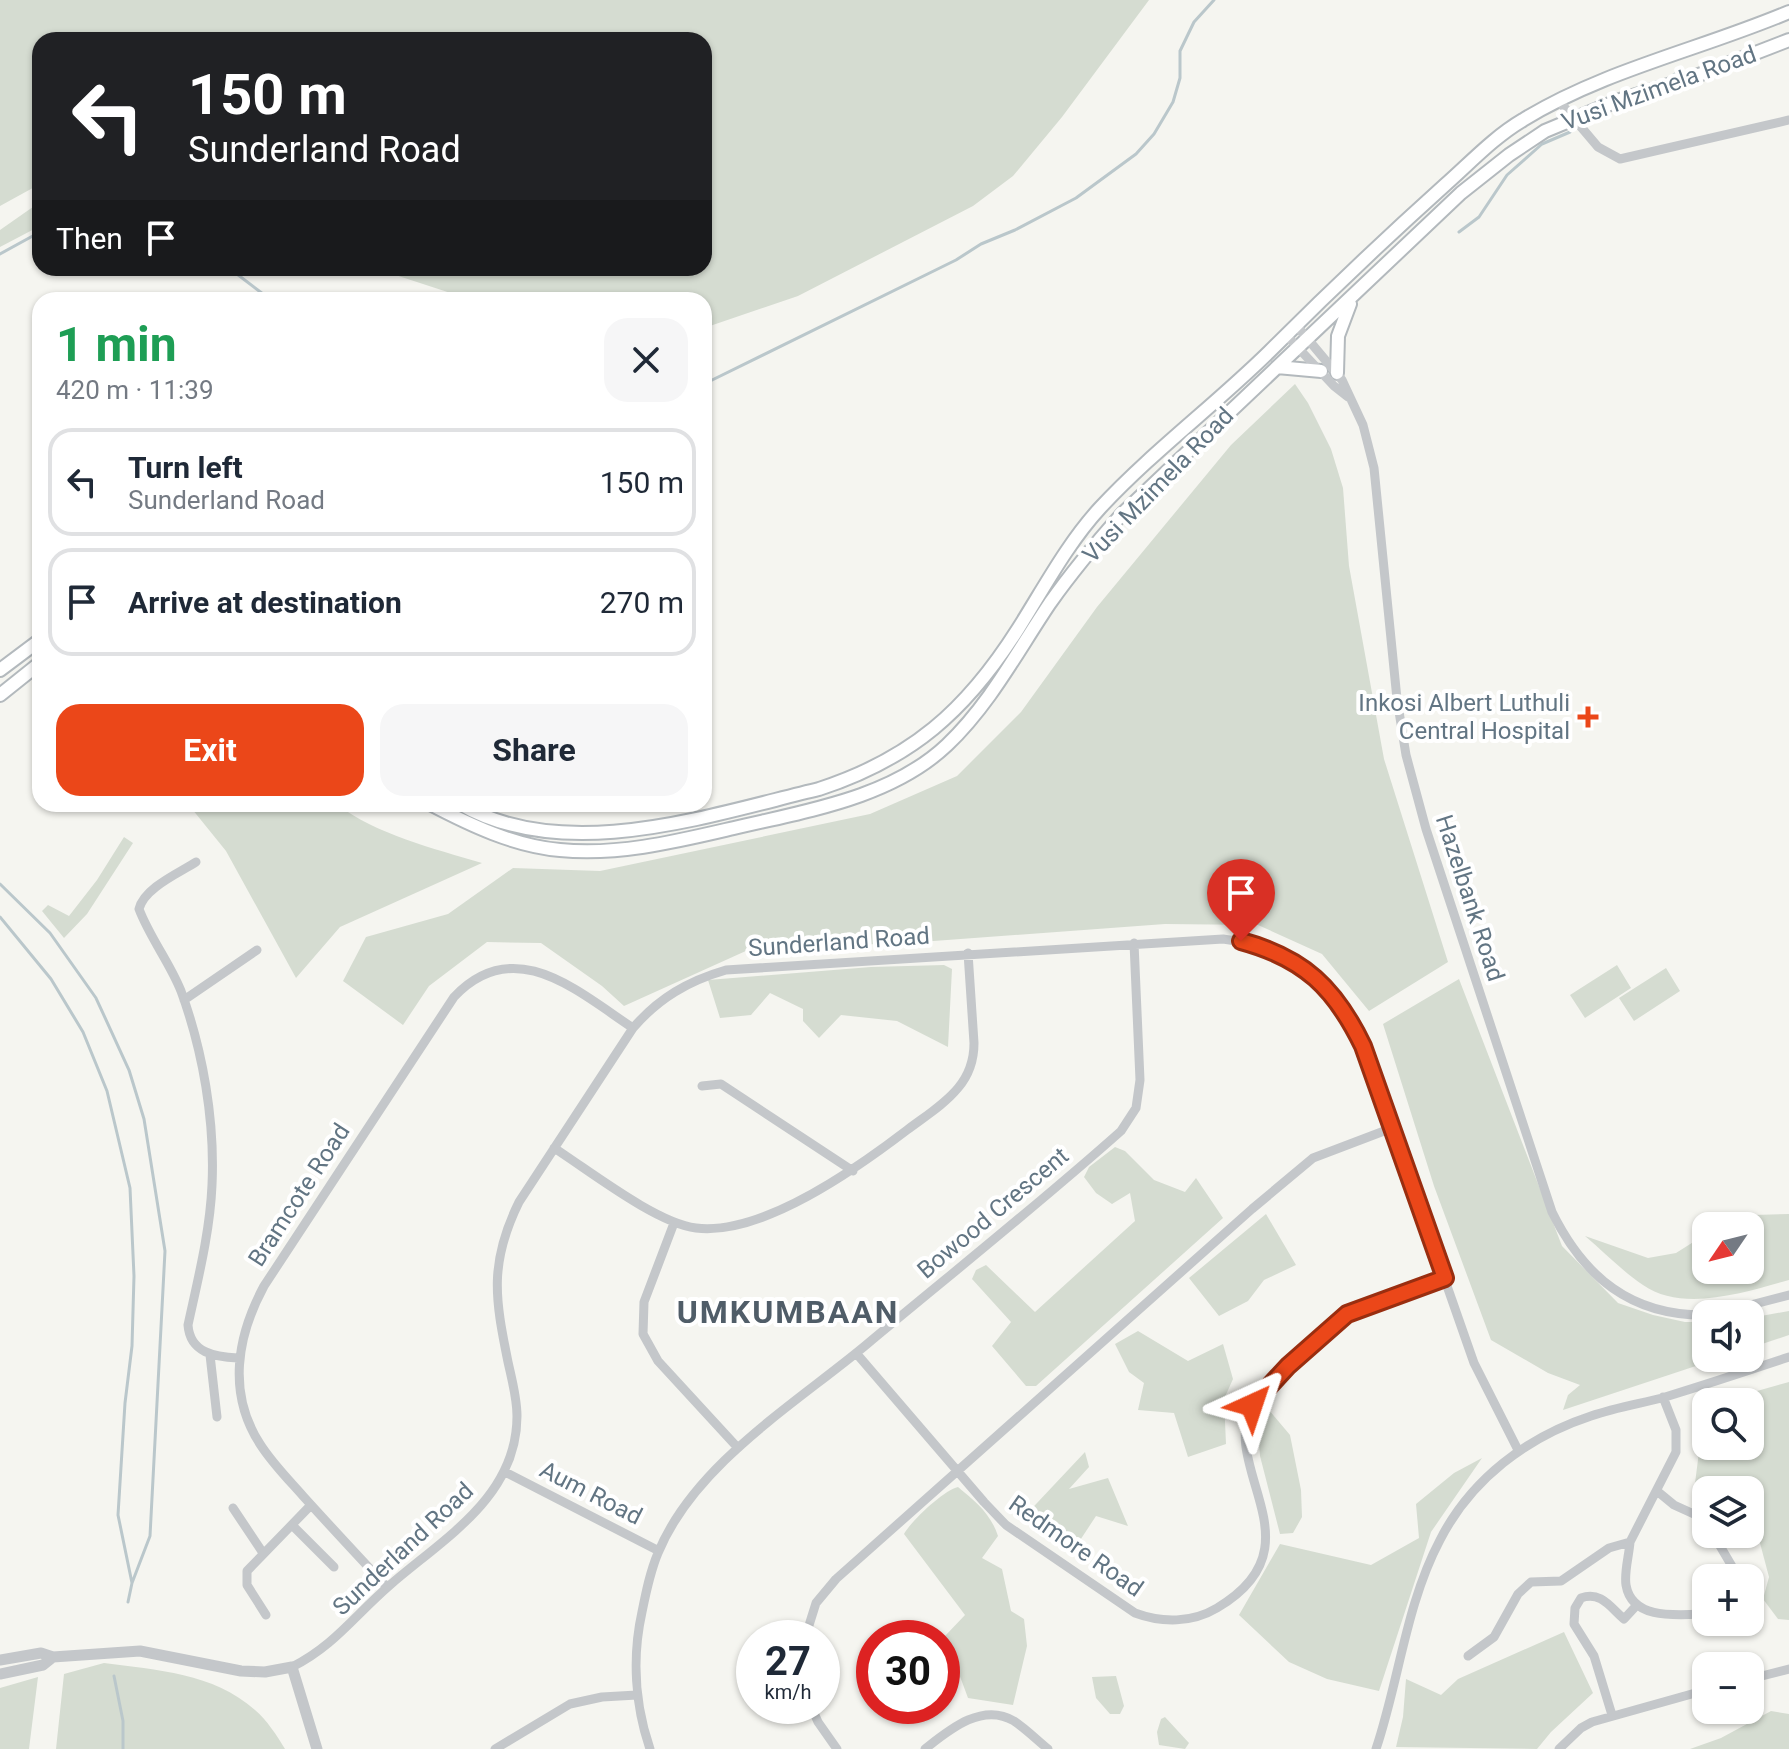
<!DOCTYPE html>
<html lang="en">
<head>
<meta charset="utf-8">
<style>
  :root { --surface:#fff; --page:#f6f6f7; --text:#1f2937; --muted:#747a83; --line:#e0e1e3; --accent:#eb4719 }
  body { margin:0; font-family:Roboto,sans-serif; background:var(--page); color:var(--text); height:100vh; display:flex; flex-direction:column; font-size:30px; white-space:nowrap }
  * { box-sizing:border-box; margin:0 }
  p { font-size:26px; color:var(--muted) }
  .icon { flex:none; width:44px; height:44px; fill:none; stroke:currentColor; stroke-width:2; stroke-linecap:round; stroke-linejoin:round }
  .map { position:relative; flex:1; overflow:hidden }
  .side { position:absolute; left:32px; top:292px; width:680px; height:520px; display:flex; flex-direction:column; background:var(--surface); border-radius:24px; box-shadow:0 2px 6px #0004 }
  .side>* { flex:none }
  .guide { position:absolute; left:32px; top:32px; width:680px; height:244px; border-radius:24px; box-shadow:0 2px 6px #0004; background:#202124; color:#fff; overflow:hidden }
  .needle { width:52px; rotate:235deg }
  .tools { position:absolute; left:1692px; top:1212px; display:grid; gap:16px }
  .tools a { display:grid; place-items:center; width:72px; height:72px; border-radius:16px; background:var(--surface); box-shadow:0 2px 6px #0004; font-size:40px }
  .speed { position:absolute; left:736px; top:1620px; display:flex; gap:16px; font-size:40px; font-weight:700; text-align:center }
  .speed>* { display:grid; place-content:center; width:104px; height:104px; border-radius:50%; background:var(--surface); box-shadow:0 2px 6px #0004; line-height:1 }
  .speed small { font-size:20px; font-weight:400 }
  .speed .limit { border:12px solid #d22; background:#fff; color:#111 }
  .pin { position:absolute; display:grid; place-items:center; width:68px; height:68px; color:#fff; margin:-82px -34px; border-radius:50% 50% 50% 0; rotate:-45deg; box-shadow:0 0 8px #0007 }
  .pin .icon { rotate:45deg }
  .me { position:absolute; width:88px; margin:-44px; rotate:42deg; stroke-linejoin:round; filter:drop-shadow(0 0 6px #0008) }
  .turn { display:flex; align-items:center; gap:28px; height:168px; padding:0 24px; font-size:36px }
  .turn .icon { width:104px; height:104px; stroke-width:2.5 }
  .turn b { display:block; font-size:56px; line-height:68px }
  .then { display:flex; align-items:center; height:76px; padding:0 24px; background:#0003; gap:16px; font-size:30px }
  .round { display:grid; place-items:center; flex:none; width:84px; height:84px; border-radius:24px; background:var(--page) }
  .headline { display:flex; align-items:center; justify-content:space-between; height:136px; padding:0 24px }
  h1 { font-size:48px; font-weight:700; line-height:60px; color:#1e9e55 }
  .action { display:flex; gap:16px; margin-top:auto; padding:16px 24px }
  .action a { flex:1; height:92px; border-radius:24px; background:var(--accent); color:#fff; font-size:32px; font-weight:700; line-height:92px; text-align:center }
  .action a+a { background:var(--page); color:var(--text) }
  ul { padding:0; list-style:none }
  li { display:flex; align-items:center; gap:24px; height:108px; margin:0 16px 12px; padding:0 8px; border:4px solid var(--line); border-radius:24px }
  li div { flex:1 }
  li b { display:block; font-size:30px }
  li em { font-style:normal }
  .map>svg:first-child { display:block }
</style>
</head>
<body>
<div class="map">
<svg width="1789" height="1749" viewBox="0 0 1789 1749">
  <rect width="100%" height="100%" fill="#f5f5f0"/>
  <path fill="#d5dcd1" d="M 0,0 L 1149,0 L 1062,117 L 1013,176 L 973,206 L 798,296 L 704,328 L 704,300 L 472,300 L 374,268 L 704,268 L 704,40 L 40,40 L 40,184 L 0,206 Z
    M 40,202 L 40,226 L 0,247 L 0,230 Z
    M 1295,384 L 1308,403 L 1331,449 L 1343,488 L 1349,566 L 1384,759 L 1448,962 L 1369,1011 L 1322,954 L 1258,925 L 1165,924 L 920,942 L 748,950 L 624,1006 L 602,986 L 541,943 L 487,942 L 429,986 L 403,1025 L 343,981 L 366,937 L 448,914 L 513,868 L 600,871 L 870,814 L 957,776 L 1021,712 L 1097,607 L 1231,445 Z
    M 188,804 L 336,804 C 378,835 432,848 482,863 L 340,927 L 296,978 L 226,851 Z
    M 124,837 L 133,843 L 87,914 L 64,938 L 42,911 L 48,905 L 69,916 L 97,880 Z
    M 944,965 L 952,969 L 948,1047 L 897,1021 L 841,1015 L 819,1038 L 803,1021 L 803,1009 L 770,993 L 751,1015 L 720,1018 L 708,980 L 871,967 Z
    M 1617,965 L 1631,988 L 1585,1018 L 1570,995 Z
    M 1666,968 L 1680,991 L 1634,1021 L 1619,998 Z
    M 1459,979 L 1562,1246 L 1618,1303 L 1653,1315 L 1685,1322 L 1706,1322 L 1706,1358 L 1720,1358 L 1563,1410 L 1568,1395 L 1580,1385 L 1548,1373 L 1491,1340 L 1434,1186 L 1383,1024 Z
    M 1115,1147 L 1125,1151 L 1154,1180 L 1185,1192 L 1196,1178 L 1223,1218 L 1036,1386 L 1026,1386 L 992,1346 L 1011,1322 L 972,1279 L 976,1270 L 986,1265 L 1035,1312 L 1135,1221 L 1130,1193 L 1112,1204 L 1096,1193 L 1084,1177 L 1089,1167 Z
    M 1266,1214 L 1296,1265 L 1264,1280 L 1248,1301 L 1219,1316 L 1189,1278 Z
    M 1789,1214 L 1789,1280 C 1746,1292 1683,1313 1643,1285 C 1622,1271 1604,1252 1585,1236 L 1648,1258 L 1676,1253 L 1706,1234 L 1706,1270 L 1750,1270 L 1750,1226 L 1723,1226 L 1753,1215 Z
    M 1789,1311 L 1789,1335 L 1750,1348 L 1750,1318 Z
    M 1138,1331 L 1188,1361 L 1223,1344 L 1233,1379 L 1224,1399 L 1226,1444 L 1188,1457 L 1174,1413 L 1138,1410 L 1144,1383 L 1129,1372 L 1115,1344 Z
    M 1789,1382 L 1789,1620 L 1778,1619 L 1763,1599 L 1769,1577 L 1756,1528 L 1750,1524 L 1750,1490 L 1706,1490 L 1706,1498 L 1694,1491 L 1700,1444 L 1699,1407 L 1706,1405 L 1706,1446 L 1750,1446 L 1750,1402 L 1718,1402 Z
    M 1268,1409 L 1290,1435 L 1301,1490 L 1302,1517 L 1293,1533 L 1280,1534 L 1260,1456 L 1258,1432 Z
    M 1085,1452 L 1089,1467 L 1069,1489 L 1108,1478 L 1128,1526 L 1096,1516 L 1071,1554 L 1021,1520 Z
    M 1482,1458 L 1431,1532 L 1379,1691 L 1327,1679 L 1289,1662 L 1239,1615 L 1280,1544 L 1371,1565 L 1419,1538 L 1416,1504 L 1454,1473 Z
    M 958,1487 C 975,1501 991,1514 998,1536 L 982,1558 L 1002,1569 L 1011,1611 L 1024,1619 L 1027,1646 L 1013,1705 L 968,1698 L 945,1636 L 965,1615 L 904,1534 C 911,1521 944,1490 958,1487 Z
    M 1564,1632 L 1593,1693 L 1551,1732 L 1537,1749 L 1396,1747 L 1403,1717 L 1406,1679 L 1441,1695 L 1458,1679 Z
    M 104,1663 C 156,1670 214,1673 255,1710 C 267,1720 277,1736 285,1749 L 56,1749 L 64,1674 Z
    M 1116,1676 L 1124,1706 L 1120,1714 L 1110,1714 L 1096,1698 L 1092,1677 Z
    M 38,1677 L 29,1749 L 0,1749 L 0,1688 Z
    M 1771,1711 L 1789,1714 L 1789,1749 L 1690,1749 L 1721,1738 Z
    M 1165,1717 L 1189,1743 L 1185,1749 L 1159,1745 L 1157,1732 L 1161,1719 Z"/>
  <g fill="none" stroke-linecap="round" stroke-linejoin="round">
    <path stroke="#bac7cb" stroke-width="3" d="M 1662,82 L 1675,74 L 1696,70
      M 1459,232 L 1479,217 L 1507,175 L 1542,144 L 1570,132
      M 0,254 L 40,232
      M 229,268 L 271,300
      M 704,384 L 956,260 L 981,244 L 1015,230 L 1076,198 L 1136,154 L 1154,134 L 1173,102 L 1180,78 L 1180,51 L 1194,22 L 1214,0
      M 0,884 L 50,933 L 96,998 L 129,1070 L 144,1119 L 165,1251 L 150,1536 L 132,1583
      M 0,917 L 51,979 L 83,1032 L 107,1091 L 130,1188 L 134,1276 L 132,1346 L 125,1403 L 118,1515 L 132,1583 L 128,1602
      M 114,1676 L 123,1721 L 123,1749"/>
    <defs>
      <path id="secondary" d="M 1277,367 L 1321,371
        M 1337,373 L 1338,336 L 1350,304
        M 0,670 L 40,640
        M 0,695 L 40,663
        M 430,804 C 470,825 514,846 560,850 C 618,856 678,841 734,828 C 806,811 891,798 947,745 C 990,704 1017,652 1050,603 C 1072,572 1097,542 1122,514 L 1461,193 L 1509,155 L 1545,131 L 1617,101 L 1691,78 L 1789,40
        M 460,804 C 565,865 710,815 819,789 C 911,759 966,711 1018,629 C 1044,588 1067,544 1100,508 C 1152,452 1214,406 1269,352 C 1326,295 1385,239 1445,185 C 1470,163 1494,137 1523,120 C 1604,70 1702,49 1789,12"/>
    </defs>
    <use href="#secondary" stroke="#b3b9bd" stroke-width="16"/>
    <path stroke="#c4c7ca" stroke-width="9" d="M 1559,101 L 1598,147 L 1620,159 L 1789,120
      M 1296,325 L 1342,380 L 1363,425 L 1374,468 L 1397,699 L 1406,755 L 1426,829 L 1552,1212 C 1584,1277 1631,1316 1706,1315
      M 1286,335 L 1334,386 L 1348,397
      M 196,862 C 179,873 144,888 139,909 C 150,938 170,963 181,991 C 203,1051 215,1121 212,1185 C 210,1232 198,1279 188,1325 C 190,1353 215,1357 238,1358
      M 184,1000 L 257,950
      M 702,1086 L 721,1084 L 853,1171
      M 554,1148 C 590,1171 656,1223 696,1228 C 762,1236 856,1169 907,1130 C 924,1117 944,1105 958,1088 C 969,1075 974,1060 974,1043 L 968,953
      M 674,1223 L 644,1302 L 643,1334 L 658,1361 L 738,1448
      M 1716,1314 L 1789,1295
      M 856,1353 L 984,1502 L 1006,1525 L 1135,1613 C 1162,1623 1192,1623 1217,1608 C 1322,1546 1219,1470 1252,1405 C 1259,1392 1273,1380 1284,1370 C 1304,1351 1325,1327 1348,1314 C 1377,1297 1414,1289 1445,1278
      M 210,1355 L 217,1417
      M 505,1472 L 659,1551
      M 1657,1491 L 1674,1505 L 1696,1515 L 1706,1525
      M 233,1508 L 263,1553
      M 292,1525 L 334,1567
      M 1713,1534 L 1733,1568 L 1734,1578
      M 1630,1542 C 1629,1556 1624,1572 1626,1585 C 1632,1621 1679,1615 1706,1614
      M 387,1587 C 359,1557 331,1527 303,1496 C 288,1479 272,1463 260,1444 C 227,1393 237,1336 264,1286 L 454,997 C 514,933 577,991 633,1028
      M 266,1615 L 247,1585 L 247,1571 L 311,1505
      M 805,1638 L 816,1603 L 836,1579 L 1252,1209 L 1313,1158 L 1392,1128
      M 1468,1656 L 1494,1637 L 1518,1594 L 1531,1582 L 1561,1581 L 1609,1548 L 1630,1542 L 1676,1452 L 1676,1430 L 1663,1397
      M 292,1667 C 334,1646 355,1615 390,1585 C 444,1538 517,1497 517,1416 C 517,1398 512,1380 508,1362 C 495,1298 489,1263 519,1202 L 633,1028 C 659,998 688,981 726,970 L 1223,939 C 1294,948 1333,983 1363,1046 L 1474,1363 L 1518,1450
      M 1750,1679 L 1789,1669
      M 811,1706 L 818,1722 L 837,1749
      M 1612,1715 L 1594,1656 L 1574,1624 L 1575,1608 L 1581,1598 C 1601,1591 1610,1607 1624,1619 L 1636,1606
      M 495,1749 L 570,1704 L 602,1697 L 637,1695
      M 650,1749 C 635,1705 632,1657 642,1612 C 646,1592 650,1572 658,1553 C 694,1465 795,1404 866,1345 C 951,1274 1038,1205 1121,1131 L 1136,1108 L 1140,1080 L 1134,943
      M 925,1749 C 949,1730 982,1702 1014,1721 C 1026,1729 1037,1740 1048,1749
      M 1376,1749 C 1399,1681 1406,1604 1440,1540 C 1471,1479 1527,1437 1591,1416 C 1614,1408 1638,1404 1662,1398 C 1704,1385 1747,1371 1789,1357
      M 1559,1749 L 1581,1728 L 1592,1722 L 1706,1690"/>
    <path stroke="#c4c7ca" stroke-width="11" d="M 0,1660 L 41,1653 L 53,1657 L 140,1651 L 241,1671 L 265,1672 L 292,1667 L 317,1749
      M 0,1674 L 43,1665 L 53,1657"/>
    <use href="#secondary" stroke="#fff" stroke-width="12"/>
  </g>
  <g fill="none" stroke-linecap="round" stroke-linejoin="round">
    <defs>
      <path id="route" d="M 1241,941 C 1304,958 1335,988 1363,1046 L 1445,1278 L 1347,1314 L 1288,1366 L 1252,1405"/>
    </defs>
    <use href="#route" stroke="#992e10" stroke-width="20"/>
    <use href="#route" stroke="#eb4719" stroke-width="14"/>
  </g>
  <path fill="#eb4719" stroke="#fff" stroke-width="3" d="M1584 705h8v8h8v8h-8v8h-8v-8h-8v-8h8z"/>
  <g text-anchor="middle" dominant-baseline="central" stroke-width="8" stroke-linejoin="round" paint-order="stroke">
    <g font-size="24" fill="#627583" stroke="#fff">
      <text transform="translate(1659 88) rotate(-20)">Vusi Mzimela Road</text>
      <text transform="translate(1158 485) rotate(-46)">Vusi Mzimela Road</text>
      <text transform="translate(1470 898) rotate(72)">Hazelbank Road</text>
      <text transform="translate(839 942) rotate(-4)">Sunderland Road</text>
      <text transform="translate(299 1195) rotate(-57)">Bramcote Road</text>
      <text transform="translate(993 1213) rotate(-40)">Bowood Crescent</text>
      <text transform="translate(591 1493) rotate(27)">Aum Road</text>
      <text transform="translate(1076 1546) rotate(35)">Redmore Road</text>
      <text transform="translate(403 1549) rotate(-43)">Sunderland Road</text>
    </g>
    <g font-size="24" fill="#627583" stroke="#fff" text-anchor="end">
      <text x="1570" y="703">Inkosi Albert Luthuli<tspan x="1570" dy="28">Central Hospital</tspan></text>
    </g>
    <g font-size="32" font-weight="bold" letter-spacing="2" fill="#505d68" stroke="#fff">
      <text x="788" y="1312">UMKUMBAAN</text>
    </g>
  </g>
</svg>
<div class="tools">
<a><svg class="needle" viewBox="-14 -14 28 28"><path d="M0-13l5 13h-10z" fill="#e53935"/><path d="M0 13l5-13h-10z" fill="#747a83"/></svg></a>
<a><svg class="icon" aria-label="sound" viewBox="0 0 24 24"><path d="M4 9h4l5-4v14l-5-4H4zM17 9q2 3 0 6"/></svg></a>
<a><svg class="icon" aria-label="search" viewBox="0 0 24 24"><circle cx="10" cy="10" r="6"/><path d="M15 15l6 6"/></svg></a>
<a><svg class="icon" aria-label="layers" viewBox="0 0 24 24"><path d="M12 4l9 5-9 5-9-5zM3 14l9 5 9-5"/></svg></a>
<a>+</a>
<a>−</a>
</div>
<div class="speed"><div>27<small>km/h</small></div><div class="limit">30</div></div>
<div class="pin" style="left:1241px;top:941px;background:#d93025"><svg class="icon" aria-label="arrive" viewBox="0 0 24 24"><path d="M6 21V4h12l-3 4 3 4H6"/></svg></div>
<svg class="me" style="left:1252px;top:1405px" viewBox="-20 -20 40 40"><path d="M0-17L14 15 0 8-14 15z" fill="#eb4719" stroke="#fff" stroke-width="4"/></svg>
<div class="guide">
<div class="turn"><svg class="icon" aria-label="left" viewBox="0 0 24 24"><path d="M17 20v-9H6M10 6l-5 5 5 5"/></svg><div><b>150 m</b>Sunderland Road</div></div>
<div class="then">Then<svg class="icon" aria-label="arrive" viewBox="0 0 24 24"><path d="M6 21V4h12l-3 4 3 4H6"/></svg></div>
</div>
<section class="side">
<div class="headline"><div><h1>1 min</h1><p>420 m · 11:39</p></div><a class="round"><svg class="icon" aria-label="close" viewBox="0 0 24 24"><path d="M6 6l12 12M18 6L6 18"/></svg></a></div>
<ul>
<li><svg class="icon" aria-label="left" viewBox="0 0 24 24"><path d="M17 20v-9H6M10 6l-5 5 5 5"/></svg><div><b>Turn left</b><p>Sunderland Road</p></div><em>150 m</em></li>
<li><svg class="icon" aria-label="arrive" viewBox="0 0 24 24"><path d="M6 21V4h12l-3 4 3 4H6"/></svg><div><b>Arrive at destination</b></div><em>270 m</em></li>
</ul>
<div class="action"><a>Exit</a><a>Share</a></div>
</section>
</div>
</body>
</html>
